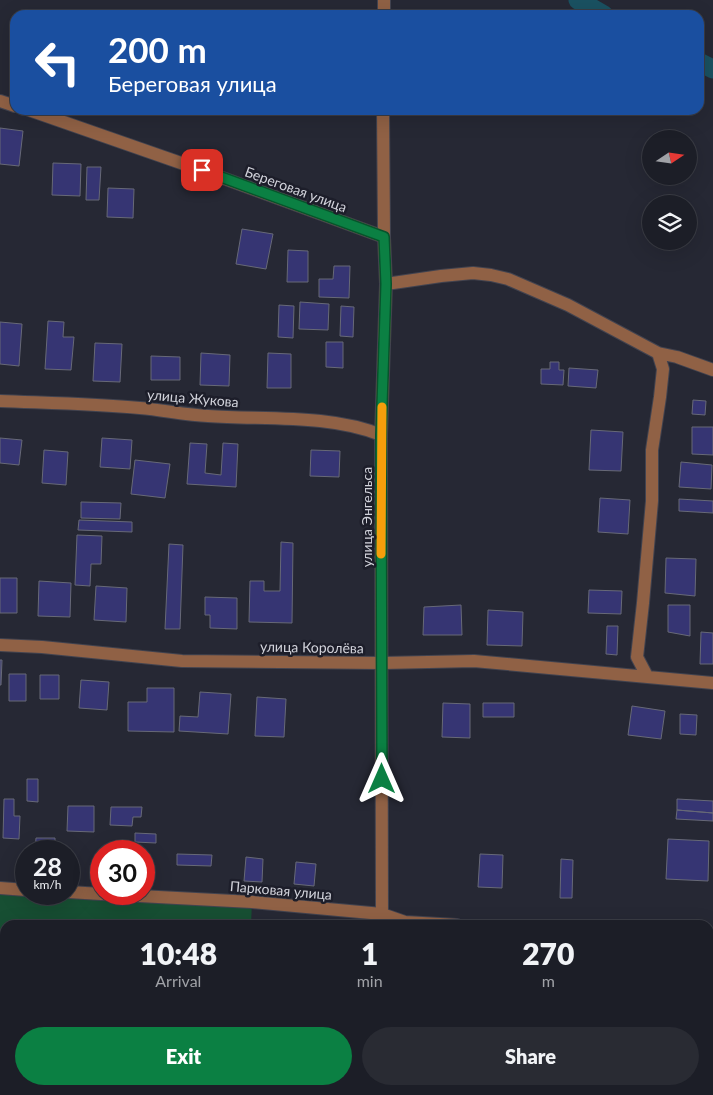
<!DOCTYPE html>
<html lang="en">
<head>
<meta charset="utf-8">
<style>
  :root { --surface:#1c1e27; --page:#292b33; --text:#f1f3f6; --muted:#a0a2a7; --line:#3a3c44; --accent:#0b8043 }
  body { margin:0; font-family:Lato,sans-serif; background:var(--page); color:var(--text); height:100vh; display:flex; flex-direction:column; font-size:19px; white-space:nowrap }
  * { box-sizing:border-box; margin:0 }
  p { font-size:16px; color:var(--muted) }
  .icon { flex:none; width:28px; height:28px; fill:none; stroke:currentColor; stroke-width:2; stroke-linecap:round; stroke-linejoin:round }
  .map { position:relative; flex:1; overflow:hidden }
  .drawer { position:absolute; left:0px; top:920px; width:714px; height:175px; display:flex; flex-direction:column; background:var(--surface); border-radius:15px 15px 0 0; box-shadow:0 5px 20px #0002,0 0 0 1px var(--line) }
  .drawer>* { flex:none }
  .top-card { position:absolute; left:10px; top:10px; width:694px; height:105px; border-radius:15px; box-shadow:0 5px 20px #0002,0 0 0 1px var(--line); background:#1a4fa0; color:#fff; overflow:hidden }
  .needle { width:32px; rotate:77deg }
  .controls { position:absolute; left:642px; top:130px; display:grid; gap:10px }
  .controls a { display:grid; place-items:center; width:55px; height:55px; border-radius:50%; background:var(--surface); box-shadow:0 5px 20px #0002,0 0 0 1px var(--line); font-size:25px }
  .speed { position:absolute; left:15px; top:840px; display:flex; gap:10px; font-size:25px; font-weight:700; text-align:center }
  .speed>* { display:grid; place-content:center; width:65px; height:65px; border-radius:50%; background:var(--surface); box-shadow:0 5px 20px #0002,0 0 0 1px var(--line); line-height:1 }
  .speed small { font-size:12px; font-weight:400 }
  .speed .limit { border:8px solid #d22; background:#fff; color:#111 }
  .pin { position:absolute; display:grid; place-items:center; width:42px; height:42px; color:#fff; margin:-21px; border-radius:10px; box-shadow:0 2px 8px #0006 }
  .me { position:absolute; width:55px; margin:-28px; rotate:0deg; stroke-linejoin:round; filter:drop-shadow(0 0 4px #0008) }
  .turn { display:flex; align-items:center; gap:18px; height:105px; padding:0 15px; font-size:22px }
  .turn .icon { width:65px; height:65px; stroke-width:2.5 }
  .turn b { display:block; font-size:35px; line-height:42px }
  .eta { display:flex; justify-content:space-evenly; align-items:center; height:85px; text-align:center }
  .eta b { font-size:30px; font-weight:800; line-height:35px }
  .action { display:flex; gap:10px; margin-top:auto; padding:10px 15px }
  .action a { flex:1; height:58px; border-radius:30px; background:var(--accent); color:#fff; font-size:20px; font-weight:800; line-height:58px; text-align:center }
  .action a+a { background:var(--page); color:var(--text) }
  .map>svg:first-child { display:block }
</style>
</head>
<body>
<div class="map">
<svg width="713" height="1095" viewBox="0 0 713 1095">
  <rect width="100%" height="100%" fill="#262834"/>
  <path fill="#174f33" d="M 0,888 L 26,894 L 69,894 L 252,902 L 251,925 L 5,925 L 5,1090 L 382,1090 L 382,1095 L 0,1095 Z"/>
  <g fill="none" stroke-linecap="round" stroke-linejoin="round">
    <path stroke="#1a5161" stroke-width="19" d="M 578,0 L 604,15
      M 699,62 L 713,69"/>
  </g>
  <path fill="#363573" stroke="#676977" d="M 0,128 L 23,131 L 19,166 L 0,164 Z
    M 53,163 L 81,164 L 80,196 L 52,195 Z
    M 87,167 L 101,167 L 99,200 L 86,200 Z
    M 108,188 L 134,189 L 133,218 L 107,217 Z
    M 242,229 L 273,234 L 266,269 L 236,264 Z
    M 288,250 L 308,251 L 308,282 L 287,282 Z
    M 334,266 L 350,266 L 349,298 L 319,297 L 319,279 L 333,279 Z
    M 300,302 L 329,304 L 328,330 L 299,329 Z
    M 279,305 L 294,306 L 293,338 L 278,337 Z
    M 341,306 L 354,307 L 353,337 L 340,336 Z
    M 48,321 L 64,322 L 63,337 L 74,337 L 71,370 L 45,369 Z
    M 0,322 L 22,324 L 19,366 L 0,364 Z
    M 326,342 L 343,342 L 343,368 L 326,367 Z
    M 95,343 L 122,344 L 120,382 L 93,381 Z
    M 201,353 L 230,355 L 229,386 L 200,385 Z
    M 268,353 L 291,354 L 291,388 L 267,388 Z
    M 151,356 L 180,357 L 180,380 L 151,380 Z
    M 550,362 L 559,362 L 559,370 L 564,370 L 563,385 L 541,384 L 541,369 L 550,369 Z
    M 569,368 L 598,370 L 596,388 L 568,386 Z
    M 693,400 L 706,401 L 705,415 L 692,414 Z
    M 692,427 L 713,427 L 713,455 L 692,454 Z
    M 591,430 L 623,432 L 621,471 L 589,470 Z
    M 0,438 L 22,440 L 19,465 L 0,463 Z
    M 102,438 L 132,440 L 130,469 L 100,467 Z
    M 190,443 L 207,444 L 205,473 L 221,475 L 223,443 L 238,444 L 236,487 L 187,484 Z
    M 44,450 L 68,452 L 66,485 L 42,483 Z
    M 311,450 L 340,451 L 339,477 L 310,476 Z
    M 135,460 L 170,464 L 165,498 L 131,494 Z
    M 681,462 L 712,465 L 711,489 L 679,487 Z
    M 600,498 L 630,500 L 628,534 L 598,532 Z
    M 679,499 L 713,501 L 713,513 L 679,511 Z
    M 81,502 L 121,503 L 120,519 L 81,518 Z
    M 79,520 L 132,522 L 132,532 L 78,530 Z
    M 77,535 L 102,536 L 101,564 L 91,564 L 90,586 L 75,585 Z
    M 281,542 L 293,543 L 292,623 L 249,622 L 250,581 L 264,581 L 264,591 L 280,591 Z
    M 169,544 L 183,545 L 180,629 L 165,629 Z
    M 666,558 L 696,559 L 695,596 L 665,593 Z
    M 0,578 L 17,578 L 17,613 L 0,613 Z
    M 39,581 L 71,583 L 70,617 L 38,616 Z
    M 96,586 L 127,588 L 126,622 L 94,620 Z
    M 589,590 L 622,591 L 621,614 L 588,613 Z
    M 205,597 L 237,598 L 237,629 L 210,628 L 210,615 L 205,615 Z
    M 461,605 L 462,635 L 423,635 L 424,607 Z
    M 668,605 L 690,605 L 690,636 L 668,632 Z
    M 488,610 L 523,612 L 522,646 L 487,645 Z
    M 607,626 L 618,626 L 617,655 L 606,654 Z
    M 701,632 L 713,633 L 713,664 L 700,664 Z
    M 0,660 L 2,660 L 1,685 L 0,685 Z
    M 9,674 L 26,674 L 26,701 L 9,701 Z
    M 40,675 L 59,675 L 59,699 L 40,699 Z
    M 81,680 L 109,682 L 107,710 L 79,708 Z
    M 147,688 L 174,688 L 174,732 L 128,731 L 128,702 L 147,702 Z
    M 200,692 L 231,694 L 228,734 L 179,731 L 180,716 L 198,717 Z
    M 257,697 L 286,699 L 284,737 L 255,736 Z
    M 443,703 L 470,704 L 470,738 L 442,737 Z
    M 483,703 L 514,703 L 514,717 L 483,717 Z
    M 632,706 L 665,711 L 661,739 L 628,735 Z
    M 680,714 L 697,715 L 696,735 L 680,734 Z
    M 27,779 L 38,779 L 38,802 L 27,801 Z
    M 4,799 L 14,799 L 14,816 L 20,816 L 19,839 L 3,838 Z
    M 677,799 L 713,801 L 713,813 L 677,810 Z
    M 68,806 L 94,806 L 94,832 L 67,831 Z
    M 111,807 L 142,807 L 141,817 L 133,817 L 132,826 L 110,825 Z
    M 677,810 L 713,813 L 713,821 L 676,819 Z
    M 135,833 L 156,834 L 156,843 L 135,842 Z
    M 36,838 L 55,838 L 55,851 L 35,851 Z
    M 668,839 L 709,841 L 708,881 L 666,879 Z
    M 177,854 L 212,855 L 211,866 L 177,865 Z
    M 480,854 L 503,855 L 502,888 L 478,887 Z
    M 246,857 L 263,859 L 262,882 L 244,881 Z
    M 561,859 L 573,860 L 572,898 L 560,898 Z
    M 296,862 L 316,864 L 314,886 L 294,884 Z
    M 709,971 L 713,972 L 712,999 L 709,999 Z
    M 490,1090 L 533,1090 L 533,1095 L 490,1095 Z"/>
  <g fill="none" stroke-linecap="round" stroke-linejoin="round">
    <defs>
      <path id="minor" d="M 384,15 L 384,0
        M 0,101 L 15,106
        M 29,110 L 201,170 L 384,237
        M 386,284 L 441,276 L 473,273 L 491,275 L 508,279 L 568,305 L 658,353 L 677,357 L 713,370
        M 0,401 C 47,403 94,404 140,408 C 163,410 186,415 208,416 C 263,420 330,414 381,435
        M 0,645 L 42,647 L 182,661 L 382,663 L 474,661 L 713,683
        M 647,676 L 637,657 L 643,603 L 652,501 L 652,450 L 660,397 L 663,369 L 658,353
        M 0,888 L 26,890
        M 69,892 L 101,894
        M 102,894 L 252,902 L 382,914 L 405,922 L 457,925
        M 382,925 L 381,435 L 386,284 L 384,237 L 383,110
        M 709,936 L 713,936
        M 382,1090 L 382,1095"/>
    </defs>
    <use href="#minor" stroke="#42434f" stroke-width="14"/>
    <use href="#minor" stroke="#906145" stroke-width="12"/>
  </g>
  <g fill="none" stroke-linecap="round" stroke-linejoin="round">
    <defs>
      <path id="route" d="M 202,170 L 384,237 L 386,284 L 381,435 L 382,779"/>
    </defs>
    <use href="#route" stroke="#07532c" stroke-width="12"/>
    <use href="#route" stroke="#0b8043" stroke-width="9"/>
    <path stroke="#f59e0b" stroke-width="9" d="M 381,554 L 382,407"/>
  </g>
  <g text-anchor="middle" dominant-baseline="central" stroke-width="5" stroke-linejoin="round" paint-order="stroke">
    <g font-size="14" fill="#d2d3db" stroke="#1d1e2a">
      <text transform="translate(296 189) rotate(20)">Береговая улица</text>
      <text transform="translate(193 398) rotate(5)">улица Жукова</text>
      <text transform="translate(366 517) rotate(-90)">улица Энгельса</text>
      <text transform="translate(312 647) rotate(1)">улица Королёва</text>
      <text transform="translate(281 890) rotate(5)">Парковая улица</text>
    </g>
  </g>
</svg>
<div class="controls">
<a><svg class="needle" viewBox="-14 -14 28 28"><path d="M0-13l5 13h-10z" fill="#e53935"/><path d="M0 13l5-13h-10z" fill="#a0a2a7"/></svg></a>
<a><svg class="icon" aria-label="layers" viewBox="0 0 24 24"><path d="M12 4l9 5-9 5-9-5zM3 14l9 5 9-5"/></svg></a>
</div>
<div class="speed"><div>28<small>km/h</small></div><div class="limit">30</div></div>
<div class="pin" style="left:202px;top:170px;background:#d93025"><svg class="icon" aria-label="arrive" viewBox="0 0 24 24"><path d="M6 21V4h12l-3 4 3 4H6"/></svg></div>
<svg class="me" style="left:382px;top:779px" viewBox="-20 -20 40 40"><path d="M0-17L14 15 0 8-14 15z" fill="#0b8043" stroke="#fff" stroke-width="4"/></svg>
<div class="top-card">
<div class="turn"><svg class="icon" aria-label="left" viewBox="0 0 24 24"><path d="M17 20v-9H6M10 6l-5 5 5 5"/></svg><div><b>200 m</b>Береговая улица</div></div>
</div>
<section class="drawer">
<div class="eta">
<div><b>10:48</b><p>Arrival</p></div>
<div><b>1</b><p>min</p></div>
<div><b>270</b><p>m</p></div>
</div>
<div class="action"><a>Exit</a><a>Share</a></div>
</section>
</div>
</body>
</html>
